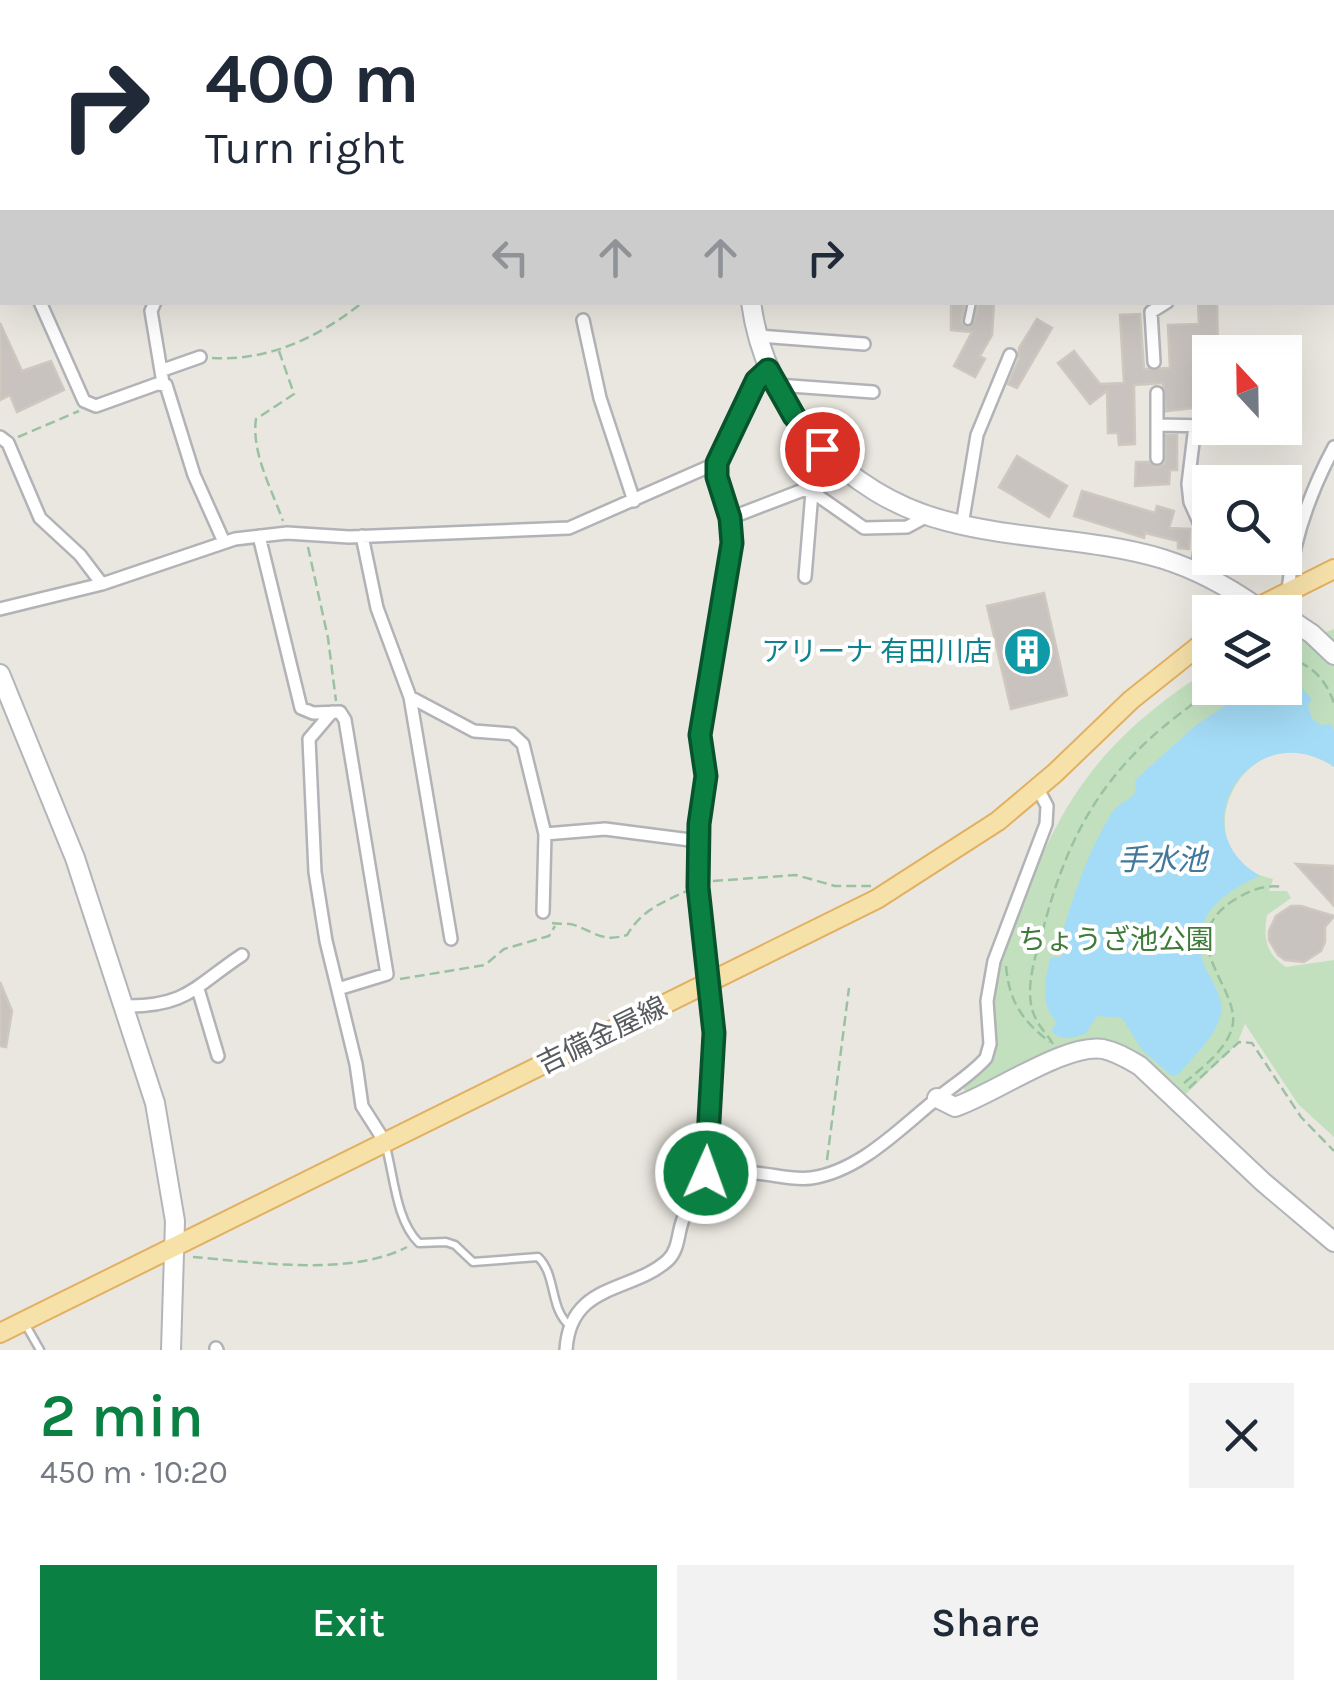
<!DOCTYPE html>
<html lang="en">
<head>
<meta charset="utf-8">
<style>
  :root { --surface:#fff; --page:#f2f2f3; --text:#1f2937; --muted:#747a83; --accent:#0b8043 }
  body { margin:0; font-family:Karla,"Noto Sans JP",sans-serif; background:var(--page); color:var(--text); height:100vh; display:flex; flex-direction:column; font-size:38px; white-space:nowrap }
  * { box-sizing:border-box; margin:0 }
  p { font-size:32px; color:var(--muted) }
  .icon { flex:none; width:55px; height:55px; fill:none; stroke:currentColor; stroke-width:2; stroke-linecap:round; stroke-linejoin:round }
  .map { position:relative; height:1350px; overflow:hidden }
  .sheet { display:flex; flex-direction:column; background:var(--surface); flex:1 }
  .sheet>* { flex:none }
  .top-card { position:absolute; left:0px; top:0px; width:1335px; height:305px; box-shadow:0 10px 40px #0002; background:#fff; color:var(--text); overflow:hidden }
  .needle { width:65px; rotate:338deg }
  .fabs { position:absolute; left:1192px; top:335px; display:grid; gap:20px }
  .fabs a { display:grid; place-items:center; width:110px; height:110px; border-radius:0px; background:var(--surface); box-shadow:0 10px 40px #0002; font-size:50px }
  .pin { position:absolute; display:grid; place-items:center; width:85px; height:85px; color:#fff; margin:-42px; border:5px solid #fff; border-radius:50%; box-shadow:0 2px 10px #0007 }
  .me { position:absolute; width:110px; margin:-55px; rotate:2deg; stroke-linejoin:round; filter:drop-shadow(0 0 8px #0008) }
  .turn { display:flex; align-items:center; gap:35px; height:210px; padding:0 40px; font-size:45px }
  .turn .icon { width:130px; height:130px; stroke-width:2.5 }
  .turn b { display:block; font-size:70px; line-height:85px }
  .lanes { display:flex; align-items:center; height:95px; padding:0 40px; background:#0003; justify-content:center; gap:50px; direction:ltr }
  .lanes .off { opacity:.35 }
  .round { display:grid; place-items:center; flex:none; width:105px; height:105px; border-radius:0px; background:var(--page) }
  .head { display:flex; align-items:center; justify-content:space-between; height:170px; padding:0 40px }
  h1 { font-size:60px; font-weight:600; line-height:75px; color:var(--accent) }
  .action { display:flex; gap:20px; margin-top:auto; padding:20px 40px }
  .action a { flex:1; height:115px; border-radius:0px; background:var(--accent); color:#fff; font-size:40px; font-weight:600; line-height:115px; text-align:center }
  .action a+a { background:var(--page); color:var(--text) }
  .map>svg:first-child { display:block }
</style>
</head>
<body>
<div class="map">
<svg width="1334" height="1350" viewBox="0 0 1334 1350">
  <rect width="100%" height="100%" fill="#eae7e0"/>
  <path fill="#ddd8d1" d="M 234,0 L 718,0 L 232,2 Z"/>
  <path fill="#c2e0be" d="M 1334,629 L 1334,767 C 1244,705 1174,856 1273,879 L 1269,891 L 1287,891 L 1291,898 L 1267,915 C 1263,938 1266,954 1286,967 L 1334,960 L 1334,1137 L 1298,1104 L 1245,1024 L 1237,1044 L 1186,1094 C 1155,1070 1127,1039 1086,1041 L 967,1094 L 962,1086 L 987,1068 L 993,1058 C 997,1030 991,1003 997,975 C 1001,954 1011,936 1018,917 C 1059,799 1104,737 1210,669 L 1210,688 L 1285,688 L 1285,632 L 1302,641 Z"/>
  <path fill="#a4dbf6" d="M 1285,678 L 1298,684 L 1312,699 L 1308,705 L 1312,719 L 1321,725 L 1331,724 L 1334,731 L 1334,767 C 1255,713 1176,827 1260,876 C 1225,891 1188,917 1203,962 C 1209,979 1223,993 1221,1012 C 1217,1037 1193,1056 1178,1075 L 1172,1076 L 1142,1050 L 1122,1018 L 1097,1016 L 1085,1034 C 1071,1038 1061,1042 1051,1030 L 1057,1023 C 1039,1002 1045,984 1050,958 L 1060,957 L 1068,948 L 1067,937 L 1063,931 C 1075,890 1089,850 1111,814 C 1120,799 1140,801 1135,780 L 1195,726 L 1251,688 L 1285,688 Z"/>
  <path fill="#c8c3bf" stroke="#cec8bf" stroke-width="2.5" d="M 951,302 L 965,302 L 961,322 L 968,328 L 974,323 L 979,302 L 994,302 L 992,335 L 980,356 L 985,359 L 975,377 L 954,366 L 972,332 L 951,330 Z
    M 1198,302 L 1217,302 L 1218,352 L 1210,352 L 1210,374 L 1193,375 L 1194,408 L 1166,411 L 1163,383 L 1134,385 L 1135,444 L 1119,445 L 1118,433 L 1108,433 L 1107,391 L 1090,404 L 1058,363 L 1074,351 L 1100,384 L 1124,383 L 1120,315 L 1140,314 L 1144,369 L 1170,368 L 1168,325 L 1199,324 Z
    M 1037,319 L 1052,328 L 1017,388 L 1008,384 L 1019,359 L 1019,348 Z
    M 0,323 L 22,371 L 51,361 L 64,390 L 17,412 L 10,395 L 0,400 Z
    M 1166,435 L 1177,435 L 1177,470 L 1170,470 L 1169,484 L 1135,486 L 1136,462 L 1149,462 L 1156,467 L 1165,463 Z
    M 1017,456 L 1067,486 L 1049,517 L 999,487 Z
    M 1082,491 L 1155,513 L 1157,506 L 1174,511 L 1169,528 L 1190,529 L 1189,549 L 1178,548 L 1178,541 L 1145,533 L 1144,538 L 1074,516 Z
    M 1044,593 L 1067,695 L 1011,709 L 987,606 Z
    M 1296,864 L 1334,866 L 1334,906 Z
    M 1291,906 L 1301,906 L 1334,916 L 1325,927 L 1325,942 L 1321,951 L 1304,962 L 1285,960 L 1278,955 L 1269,940 L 1269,931 L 1276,916 Z
    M 0,982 L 12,1011 L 6,1047 L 0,1046 Z"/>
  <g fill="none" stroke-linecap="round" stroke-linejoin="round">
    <defs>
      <path id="lane" d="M 968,321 L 972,302
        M 386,1147 C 394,1176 396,1221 419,1243 L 446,1242 L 455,1245 L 473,1262 L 538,1257 C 557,1275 549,1309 570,1326
        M 24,1322 L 40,1350"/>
      <path id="street" d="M 1107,0 L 1108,2
        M 1253,0 L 1253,2
        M 95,2 L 100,0
        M 227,2 L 228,0
        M 731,2 L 734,0
        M 1169,2 L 1170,0
        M 1332,16 L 1334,15
        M 0,39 L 2,38
        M 0,219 L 2,225
        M 1332,224 L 1334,224
        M 40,302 L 84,401 L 96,406 L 157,384 L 166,385 L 194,475 L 224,542
        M 155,302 L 151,311 L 163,383
        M 583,320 L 600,398 L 634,501
        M 758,336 L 864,344
        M 1154,362 L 1151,312 L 1167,302
        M 163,370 L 200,357
        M 777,385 L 873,392
        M 1157,393 L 1157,458
        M 1157,425 L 1210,426
        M 1195,426 L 1188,484 L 1190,502 L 1203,531 L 1197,571
        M 1202,426 L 1204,393 L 1210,393
        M 1233,428 L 1242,428
        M 0,437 L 8,443 L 40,518 L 80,555 L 102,584
        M 730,518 L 803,490 L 814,493 L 864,528 L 907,527 L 920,520 L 923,514
        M 962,525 L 977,435 L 1010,355
        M 259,536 L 301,708 L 313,713 L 340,712 L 345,720 L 387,974 L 338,989
        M 362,536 L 377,608 L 410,697 L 451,939
        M 805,577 L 812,492
        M 1288,590 C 1293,539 1310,492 1334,447
        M 0,609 L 102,584 L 235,539 L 287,533 L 349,537 L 569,528 L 717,463
        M 410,697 L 474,731 L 512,734 L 523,744 L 545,834 L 543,912
        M 332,712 L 309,739 L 315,872 L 326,941 L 356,1064 L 362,1106 L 385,1142
        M 545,834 L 605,829 L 698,841
        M 198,989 L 218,1056
        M 125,1006 C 187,1007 195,986 242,955
        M 712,1187 L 706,1173 L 705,1156 L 714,1033 L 698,887 L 699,823 L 707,776 L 700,735 L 732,543 L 730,518 L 717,477 L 717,463 L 756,381 L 768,370
        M 216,1348 L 217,1350
        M 566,1350 C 570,1282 632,1293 668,1260 C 680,1248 677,1232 684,1217 C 690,1204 708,1187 721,1180 C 751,1163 780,1182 811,1178 C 861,1171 902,1126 939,1097 C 955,1084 973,1073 986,1058 L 990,1044 L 987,1001 L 994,961 L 1046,824 L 1047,806 L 1038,789"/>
      <path id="secondary" d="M 771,0 L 773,2
        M 751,302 C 765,408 844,495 946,521 C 1017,540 1093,538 1163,559 C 1198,570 1227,586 1257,607
        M 1285,616 L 1312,634 L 1334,655
        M 0,674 L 75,858 L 155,1103 L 175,1221 L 171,1350
        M 937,1098 L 955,1107 C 994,1094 1065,1043 1103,1049 C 1117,1052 1128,1059 1140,1066 L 1263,1182 L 1334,1242"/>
      <path id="primary" d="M 1248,612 L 1334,569
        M 0,1333 L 877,899 L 998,821 L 1055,773 L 1131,700 L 1210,637"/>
    </defs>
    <use href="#lane" stroke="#b1b3b7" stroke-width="11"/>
    <use href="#street" stroke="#b1b3b7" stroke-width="16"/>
    <use href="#secondary" stroke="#b2b5b9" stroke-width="22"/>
    <use href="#primary" stroke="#e2b061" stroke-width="22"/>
    <path stroke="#9ac2a1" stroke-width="2.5" stroke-dasharray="10 5" stroke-linecap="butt" d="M 56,0 L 57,2
      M 174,0 L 178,2
      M 279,351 L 294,394 L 256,419 C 251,452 272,490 283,521
      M 212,358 C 269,361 318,338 363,302
      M 18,437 L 79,411
      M 308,547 L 328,638 L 336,701
      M 1285,657 C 1311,664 1325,678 1334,703
      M 713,881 L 796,875 L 835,886 L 871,886
      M 552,923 C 560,925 569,922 577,926 C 597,934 604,942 627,935 C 642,910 661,903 687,891
      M 1006,966 C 1009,1001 1022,1021 1050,1042
      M 400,979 L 485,965 L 504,949 L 549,936 L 555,926
      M 1053,1044 C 1048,1035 1040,1028 1036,1019 C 1021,991 1038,950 1045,922 C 1075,811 1121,751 1216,688
      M 1184,1083 C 1201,1069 1230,1047 1233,1023 C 1237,985 1175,941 1231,902 C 1246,892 1264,884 1282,887
      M 1189,1088 L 1239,1042 L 1252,1043 L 1301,1117 L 1334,1151
      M 827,1160 L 849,988
      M 193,1257 C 255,1262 350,1277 407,1247"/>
    <use href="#lane" stroke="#fff" stroke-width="6"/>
    <use href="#street" stroke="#fff" stroke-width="11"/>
    <use href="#secondary" stroke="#fff" stroke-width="18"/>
    <use href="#primary" stroke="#f6e1a9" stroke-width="18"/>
  </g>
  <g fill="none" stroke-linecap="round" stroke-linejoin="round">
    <defs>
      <path id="route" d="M 706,1173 L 714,1033 L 698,887 L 699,824 L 706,776 L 700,735 L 732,543 L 730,518 L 717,477 L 717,463 L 756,381 L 768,370 L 794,416 L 822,449"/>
    </defs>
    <use href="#route" stroke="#07532c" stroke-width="25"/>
    <use href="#route" stroke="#0b8043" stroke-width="18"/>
  </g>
  <defs>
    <symbol id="building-disc" viewBox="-11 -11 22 22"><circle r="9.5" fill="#0f9aa8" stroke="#fff"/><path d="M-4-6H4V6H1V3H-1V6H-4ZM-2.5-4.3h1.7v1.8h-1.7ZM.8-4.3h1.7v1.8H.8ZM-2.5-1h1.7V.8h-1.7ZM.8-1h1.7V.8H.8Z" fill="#fff"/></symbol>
  </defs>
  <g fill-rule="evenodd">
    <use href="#building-disc" x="1000" y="624" width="55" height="55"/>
  </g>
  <g text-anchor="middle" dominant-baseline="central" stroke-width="8" stroke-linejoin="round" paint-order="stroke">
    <g font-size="28" fill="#0d838f" stroke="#fff" text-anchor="end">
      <text x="992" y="651">アリーナ 有田川店</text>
    </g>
    <g font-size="28" fill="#3f7c3b" stroke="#fff">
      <text x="1116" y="939">ちょうざ池公園</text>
    </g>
    <g font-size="28" fill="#595c5f" stroke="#fff">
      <text transform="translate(602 1035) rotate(-26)">吉備金屋線</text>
    </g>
    <g font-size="30" font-style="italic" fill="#42789c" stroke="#fff">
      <text x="1162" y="860">手水池</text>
    </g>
  </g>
</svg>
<div class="fabs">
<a><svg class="needle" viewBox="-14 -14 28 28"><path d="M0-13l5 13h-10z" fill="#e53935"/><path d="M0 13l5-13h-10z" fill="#747a83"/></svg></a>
<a><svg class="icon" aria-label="search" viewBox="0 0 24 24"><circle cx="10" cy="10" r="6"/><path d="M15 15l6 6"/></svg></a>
<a><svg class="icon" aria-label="layers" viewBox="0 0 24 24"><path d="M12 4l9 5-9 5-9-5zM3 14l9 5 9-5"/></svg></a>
</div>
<div class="pin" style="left:822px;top:449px;background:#d93025"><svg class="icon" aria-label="arrive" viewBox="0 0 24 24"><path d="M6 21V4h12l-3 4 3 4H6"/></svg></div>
<svg class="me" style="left:706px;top:1173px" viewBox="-20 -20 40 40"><circle r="17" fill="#0b8043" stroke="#fff" stroke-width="3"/><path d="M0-11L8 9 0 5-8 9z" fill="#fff"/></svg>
<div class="top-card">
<div class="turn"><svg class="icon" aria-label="right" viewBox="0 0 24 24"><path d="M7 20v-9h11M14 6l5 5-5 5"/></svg><div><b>400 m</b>Turn right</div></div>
<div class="lanes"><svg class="icon off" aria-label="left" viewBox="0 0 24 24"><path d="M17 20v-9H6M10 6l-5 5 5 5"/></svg><svg class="icon off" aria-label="ahead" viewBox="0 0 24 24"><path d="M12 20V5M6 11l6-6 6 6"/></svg><svg class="icon off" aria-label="ahead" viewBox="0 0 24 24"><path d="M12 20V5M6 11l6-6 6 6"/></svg><svg class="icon" aria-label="right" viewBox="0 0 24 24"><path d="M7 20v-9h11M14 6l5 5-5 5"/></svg></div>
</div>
</div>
<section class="sheet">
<div class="head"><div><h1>2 min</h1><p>450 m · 10:20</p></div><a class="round"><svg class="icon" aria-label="close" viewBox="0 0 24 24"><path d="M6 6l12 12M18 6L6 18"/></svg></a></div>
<div class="action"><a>Exit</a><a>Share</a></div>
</section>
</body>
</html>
